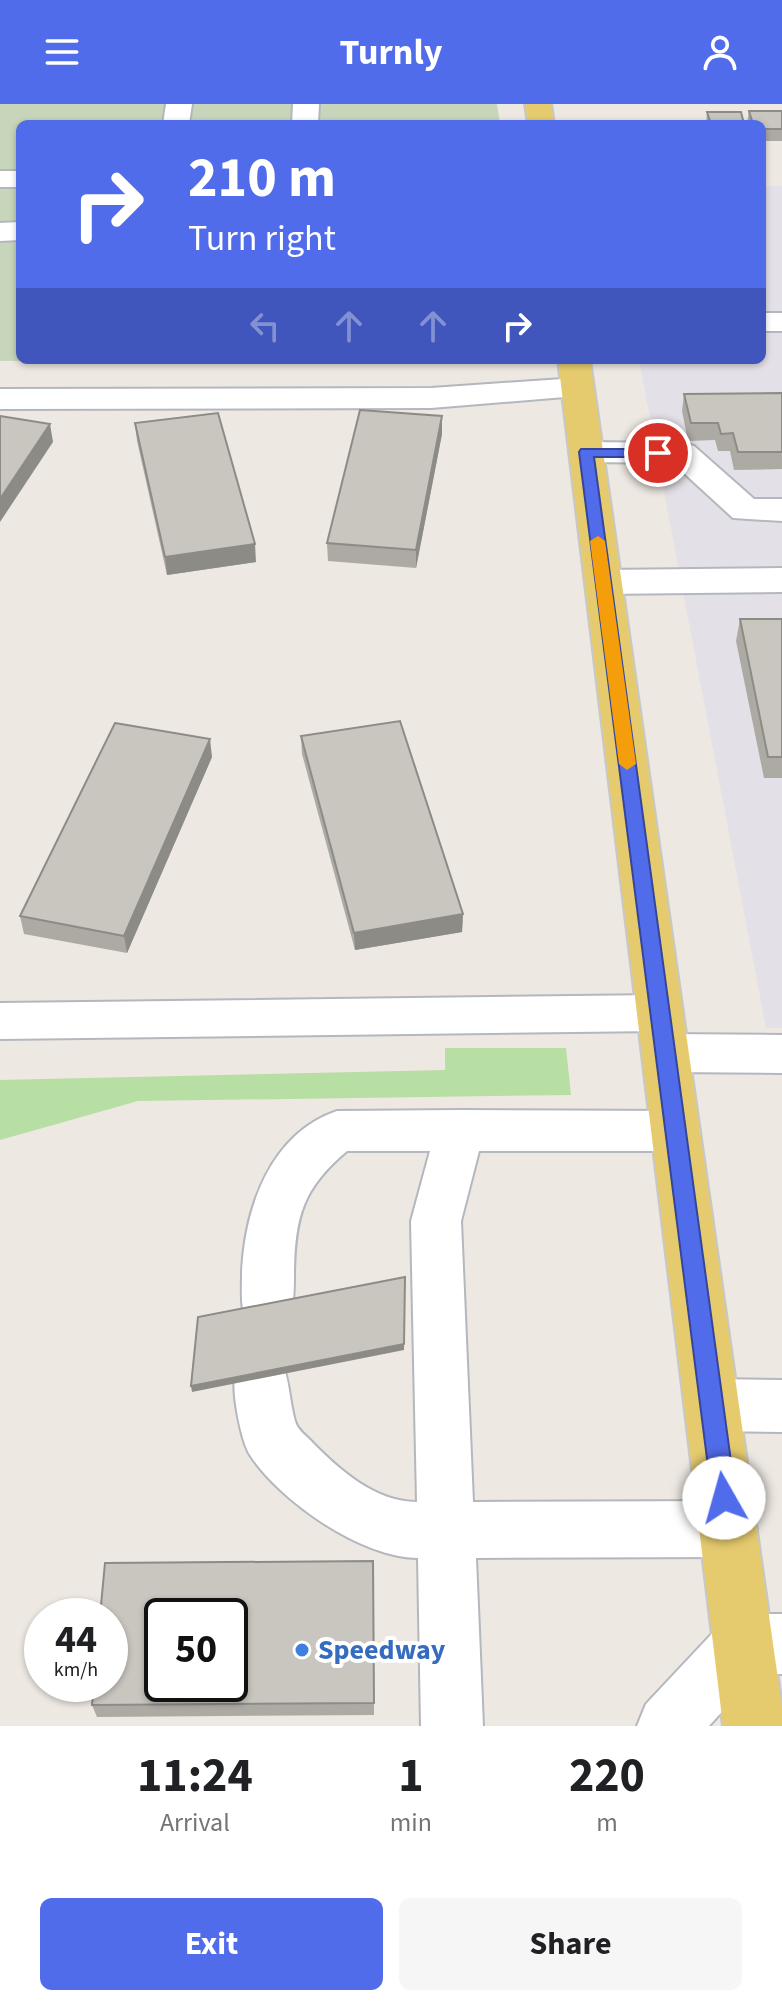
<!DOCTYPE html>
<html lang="en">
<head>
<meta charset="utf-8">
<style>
  :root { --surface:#fff; --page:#f6f6f6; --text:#202124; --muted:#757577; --accent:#516ceb }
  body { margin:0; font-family:"Source Sans 3",sans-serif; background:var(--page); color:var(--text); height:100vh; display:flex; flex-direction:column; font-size:30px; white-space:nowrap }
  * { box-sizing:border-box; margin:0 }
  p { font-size:26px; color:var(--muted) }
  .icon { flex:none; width:44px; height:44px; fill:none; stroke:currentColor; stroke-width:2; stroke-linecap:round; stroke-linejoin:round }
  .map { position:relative; height:1622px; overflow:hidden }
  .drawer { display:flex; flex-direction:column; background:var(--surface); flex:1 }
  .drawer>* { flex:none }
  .top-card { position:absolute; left:16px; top:16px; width:750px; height:244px; border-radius:12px; box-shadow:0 2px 6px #0004; background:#516ceb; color:#fff; overflow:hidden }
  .speed { position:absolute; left:24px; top:1494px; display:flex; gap:16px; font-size:40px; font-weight:700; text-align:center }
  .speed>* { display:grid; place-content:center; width:104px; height:104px; border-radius:50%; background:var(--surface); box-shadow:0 2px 6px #0004; line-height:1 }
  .speed small { font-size:20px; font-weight:400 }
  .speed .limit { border:4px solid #111; border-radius:12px; background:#fff; color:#111 }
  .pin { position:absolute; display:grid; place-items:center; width:68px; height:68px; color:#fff; margin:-34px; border:4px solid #fff; border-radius:50%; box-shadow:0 2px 8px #0007 }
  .me { position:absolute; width:88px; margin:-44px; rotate:353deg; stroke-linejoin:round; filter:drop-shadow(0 0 6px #0008) }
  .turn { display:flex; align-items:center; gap:28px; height:168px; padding:0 40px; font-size:36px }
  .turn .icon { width:104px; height:104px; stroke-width:2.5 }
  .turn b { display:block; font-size:56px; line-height:68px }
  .lanes { display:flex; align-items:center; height:76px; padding:0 40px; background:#0003; justify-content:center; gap:40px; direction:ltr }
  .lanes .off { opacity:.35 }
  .eta { display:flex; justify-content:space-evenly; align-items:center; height:136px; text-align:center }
  .eta b { font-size:48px; font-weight:700; line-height:56px }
  .cta { display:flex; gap:16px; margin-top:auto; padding:16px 40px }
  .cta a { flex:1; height:92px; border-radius:12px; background:var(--accent); color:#fff; font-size:32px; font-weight:700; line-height:92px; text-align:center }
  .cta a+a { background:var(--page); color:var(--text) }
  header { display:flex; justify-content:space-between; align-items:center; height:104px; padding:0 40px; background:var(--accent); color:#fff; font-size:36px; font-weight:700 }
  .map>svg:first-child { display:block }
</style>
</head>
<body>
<header><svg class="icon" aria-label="menu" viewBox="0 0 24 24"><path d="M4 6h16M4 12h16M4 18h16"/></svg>Turnly<svg class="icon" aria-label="person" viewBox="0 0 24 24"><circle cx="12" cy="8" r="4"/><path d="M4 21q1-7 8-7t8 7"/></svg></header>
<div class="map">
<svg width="782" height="1622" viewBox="0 0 782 1622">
  <rect width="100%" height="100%" fill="#ede8e1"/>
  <path fill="#e3e1e7" d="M 762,82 L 782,82 L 782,924 L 766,924 L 639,256 L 762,256 Z"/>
  <path fill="#b7dea3" d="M 445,944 L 566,944 L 571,991 L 138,997 L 0,1036 L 0,976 L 445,966 Z"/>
  <path fill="#c7d6ba" d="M 0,0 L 497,0 L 500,20 L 20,20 L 20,256 L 126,256 L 0,257 Z"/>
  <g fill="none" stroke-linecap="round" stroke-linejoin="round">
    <defs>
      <path id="minor" d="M 166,0 L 192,0 L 189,20 L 163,20 Z
        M 293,0 L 319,0 L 318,20 L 292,20 Z
        M 0,67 L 20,67 L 20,83 L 0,83 Z
        M 20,118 L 20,136 L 0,137 L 0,119 Z
        M 762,209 L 782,209 L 782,227 L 762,227 Z
        M 577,274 L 589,277 L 593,284 L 589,291 L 431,304 L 0,305 L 0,285 L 431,284 Z
        M 586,338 L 682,339 L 694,342 L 754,395 L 782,395 L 782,417 L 733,414 L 673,359 L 586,358 L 574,355 L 569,348 L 574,341 Z
        M 782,464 L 782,488 L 603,490 L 590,486 L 585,478 L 590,470 L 603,466 Z
        M 660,891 L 676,896 L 683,909 L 676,922 L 660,927 L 0,935 L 0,899 Z
        M 665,930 L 782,931 L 782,969 L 665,968 L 648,962 L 642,949 L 648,936 Z
        M 460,1006 L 676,1007 L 693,1013 L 700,1027 L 693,1041 L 676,1047 L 479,1047 L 461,1117 L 473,1398 L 728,1397 L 748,1405 L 757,1425 L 748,1445 L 728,1453 L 476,1454 L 483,1622 L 421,1622 L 418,1454 C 362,1454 280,1397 250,1351 C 241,1337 232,1289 235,1273 C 236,1268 241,1261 243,1256 L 262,1249 L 281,1256 C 290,1277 289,1296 295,1317 C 297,1325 305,1331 310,1336 C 338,1365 375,1398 417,1398 L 411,1117 L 430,1047 L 347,1047 C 303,1084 295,1112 294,1168 C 294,1188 294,1204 286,1223 L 267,1230 L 248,1223 C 240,1204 242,1189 242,1168 C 245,1104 270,1030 337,1007 Z
        M 712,1275 L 782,1276 L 782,1328 L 712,1327 L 693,1319 L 685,1301 L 693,1283 Z
        M 743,1510 L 782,1510 L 782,1570 L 756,1570 L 709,1622 L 637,1622 L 646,1600 L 722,1519 Z"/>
      <path id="major" d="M 525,0 L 551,0 L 554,20 L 528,20 Z
        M 558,256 L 590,256 L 782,1603 L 782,1622 L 723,1622 Z"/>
    </defs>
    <use href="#minor" stroke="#b5b7bf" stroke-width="4"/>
    <use href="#major" stroke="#c8c8c8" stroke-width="4"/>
    <use href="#minor" fill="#fff" fill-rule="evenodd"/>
    <use href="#major" fill="#e5cb6e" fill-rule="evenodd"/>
  </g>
  <path fill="#adaaa4" d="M 749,7 L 782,7 L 782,37 L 762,37 L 762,20 L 747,20 Z
    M 707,8 L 744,20 L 706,20 Z
    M 782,289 L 782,365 L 734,366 L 730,347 L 718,347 L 715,336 L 688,337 L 682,307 L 684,290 Z
    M 442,312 L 442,330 L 416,464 L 328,457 L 327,439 Z
    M 135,319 L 256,458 L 167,471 L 137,337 Z
    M 740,515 L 782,515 L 782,674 L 764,674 L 736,537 Z
    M 301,632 L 463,810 L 462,828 L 355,846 L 302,650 Z
    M 212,653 L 127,849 L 24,830 L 20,812 Z
    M 373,1457 L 374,1611 L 97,1613 L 92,1601 Z"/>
  <path fill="#8d8b86" d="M 442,312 L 442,330 L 416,464 L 416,446 Z
    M 50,320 L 53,338 L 0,418 L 0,395 Z
    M 255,440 L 256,458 L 167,471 L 165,453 Z
    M 210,635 L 212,653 L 127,849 L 124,832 Z
    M 463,810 L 462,828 L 355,846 L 354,829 Z
    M 404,1240 L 404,1246 L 192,1288 L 191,1282 Z"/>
  <path fill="#c9c6bf" stroke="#8d8b86" stroke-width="2" fill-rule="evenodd" d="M 749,7 L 782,7 L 782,25 L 762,25 L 762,20 L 753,20 Z
    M 707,8 L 741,8 L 744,20 L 711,20 Z
    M 782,289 L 782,348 L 738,348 L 733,329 L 721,330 L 718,319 L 691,319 L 684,290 Z
    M 360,306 L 442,312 L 416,446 L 327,439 Z
    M 218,309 L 255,440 L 165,453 L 135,319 Z
    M 0,312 L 50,320 L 0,395 Z
    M 740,515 L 782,515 L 782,653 L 768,653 Z
    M 400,617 L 463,810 L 354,829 L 301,632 Z
    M 115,619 L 210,635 L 124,832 L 20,812 Z
    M 405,1173 L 404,1240 L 191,1282 L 198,1213 Z
    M 373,1457 L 374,1599 L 92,1601 L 94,1580 L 110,1580 L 110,1512 L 100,1512 L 105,1459 ZM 162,1512 L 230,1512 L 230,1580 L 162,1580 Z"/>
  <path fill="#516ceb" stroke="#354699" stroke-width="2" d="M 581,345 L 658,345 L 665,349 L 658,353 L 594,353 L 736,1394 L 732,1402 L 724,1405 L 716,1402 L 712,1394 L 579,348 Z"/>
  <path fill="#f59e0b" d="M 598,432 L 605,437 L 636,660 L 627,666 L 619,660 L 590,437 Z"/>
  <circle fill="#3f7fe0" stroke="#fff" stroke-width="3" cx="302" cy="1546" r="8"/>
  <g text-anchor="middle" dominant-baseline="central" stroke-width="8" stroke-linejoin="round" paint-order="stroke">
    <g font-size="28" font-weight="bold" fill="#366cbe" stroke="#fff" text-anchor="start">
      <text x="318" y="1546">Speedway</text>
    </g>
  </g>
</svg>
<div class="speed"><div>44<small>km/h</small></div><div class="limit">50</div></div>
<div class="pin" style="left:658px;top:349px;background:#d93025"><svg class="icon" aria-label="arrive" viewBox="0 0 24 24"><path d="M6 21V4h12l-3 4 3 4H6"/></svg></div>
<svg class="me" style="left:724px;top:1394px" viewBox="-20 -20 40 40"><circle r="19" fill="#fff"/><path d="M0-13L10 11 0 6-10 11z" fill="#516ceb"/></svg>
<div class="top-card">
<div class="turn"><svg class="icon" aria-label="right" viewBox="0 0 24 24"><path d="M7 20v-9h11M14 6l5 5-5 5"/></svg><div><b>210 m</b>Turn right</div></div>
<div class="lanes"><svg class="icon off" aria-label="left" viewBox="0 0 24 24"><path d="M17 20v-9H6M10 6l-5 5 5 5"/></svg><svg class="icon off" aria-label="ahead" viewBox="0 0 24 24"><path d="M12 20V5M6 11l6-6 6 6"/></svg><svg class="icon off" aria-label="ahead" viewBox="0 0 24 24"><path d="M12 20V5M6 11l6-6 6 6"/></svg><svg class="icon" aria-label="right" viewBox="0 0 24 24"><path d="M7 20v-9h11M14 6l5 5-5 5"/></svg></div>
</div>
</div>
<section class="drawer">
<div class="eta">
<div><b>11:24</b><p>Arrival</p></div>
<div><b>1</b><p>min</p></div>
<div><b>220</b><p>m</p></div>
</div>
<div class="cta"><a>Exit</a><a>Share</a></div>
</section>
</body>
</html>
